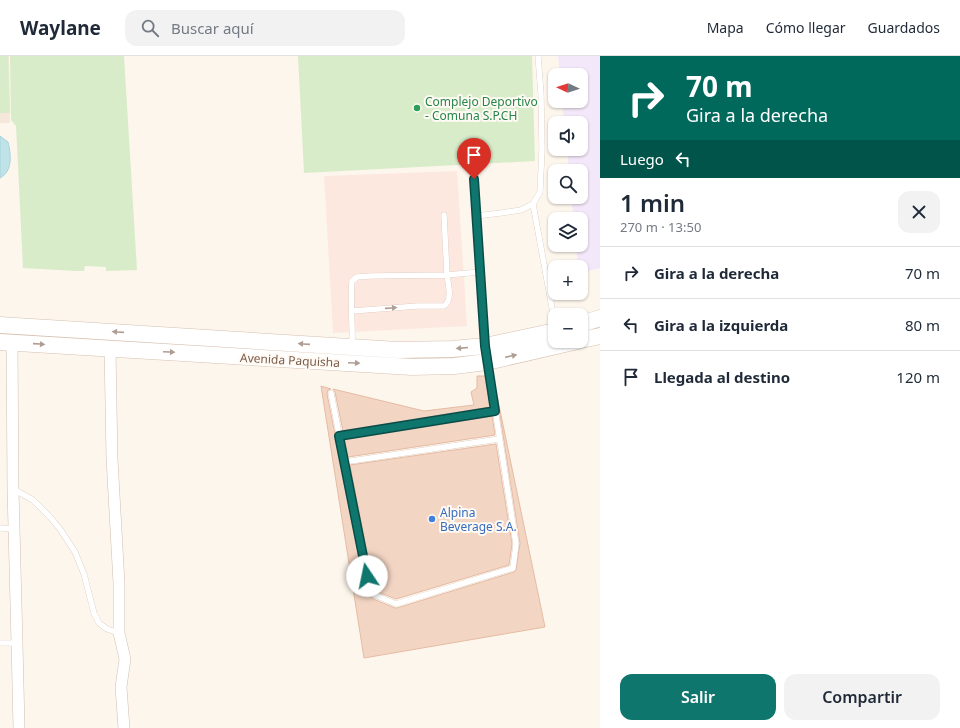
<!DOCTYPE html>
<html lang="es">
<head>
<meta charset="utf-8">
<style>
  :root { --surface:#fff; --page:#f2f2f3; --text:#1f2937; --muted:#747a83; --line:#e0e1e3; --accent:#0f766e }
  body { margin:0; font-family:"Noto Sans",sans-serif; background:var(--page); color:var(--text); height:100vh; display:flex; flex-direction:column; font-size:15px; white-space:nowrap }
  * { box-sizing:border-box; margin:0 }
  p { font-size:13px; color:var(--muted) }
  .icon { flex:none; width:22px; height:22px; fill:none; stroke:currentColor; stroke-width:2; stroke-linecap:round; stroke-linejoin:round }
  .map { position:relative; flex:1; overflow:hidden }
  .drawer { display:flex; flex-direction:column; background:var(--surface); width:360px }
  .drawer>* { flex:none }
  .guide { background:#00695c; color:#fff; overflow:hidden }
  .needle { width:26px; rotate:274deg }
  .buttons { position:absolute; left:548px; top:12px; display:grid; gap:8px }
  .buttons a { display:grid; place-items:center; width:40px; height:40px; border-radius:8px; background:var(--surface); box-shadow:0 1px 3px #0004; font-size:20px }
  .pin { position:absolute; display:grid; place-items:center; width:34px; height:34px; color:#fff; margin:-41px -17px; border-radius:50% 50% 50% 0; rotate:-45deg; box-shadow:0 0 4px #0007 }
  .pin .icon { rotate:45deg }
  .me { position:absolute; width:44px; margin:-22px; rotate:349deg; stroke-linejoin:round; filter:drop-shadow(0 0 3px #0008) }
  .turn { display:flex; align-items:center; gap:14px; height:84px; padding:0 20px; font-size:18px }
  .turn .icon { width:52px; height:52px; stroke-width:2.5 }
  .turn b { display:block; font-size:28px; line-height:34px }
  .then { display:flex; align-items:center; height:38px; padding:0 20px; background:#0003; gap:8px; font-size:15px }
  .round { display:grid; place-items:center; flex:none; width:42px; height:42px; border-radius:12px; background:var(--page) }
  .head { display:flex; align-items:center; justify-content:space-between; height:68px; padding:0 20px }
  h1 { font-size:24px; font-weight:600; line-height:30px }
  .cta { display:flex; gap:8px; margin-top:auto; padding:8px 20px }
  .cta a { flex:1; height:46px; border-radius:12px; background:var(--accent); color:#fff; font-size:16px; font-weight:600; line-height:46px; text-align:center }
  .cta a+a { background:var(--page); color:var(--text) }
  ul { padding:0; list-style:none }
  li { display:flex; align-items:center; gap:12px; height:52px; padding:0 20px; border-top:1px solid var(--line) }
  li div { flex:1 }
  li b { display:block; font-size:15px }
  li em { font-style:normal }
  header { display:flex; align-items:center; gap:24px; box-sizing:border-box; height:56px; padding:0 20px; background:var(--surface); border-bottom:1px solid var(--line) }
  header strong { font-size:19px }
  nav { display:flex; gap:22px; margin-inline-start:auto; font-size:14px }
  .search { width:280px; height:36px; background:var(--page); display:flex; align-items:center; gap:10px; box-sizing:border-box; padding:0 14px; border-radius:12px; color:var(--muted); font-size:15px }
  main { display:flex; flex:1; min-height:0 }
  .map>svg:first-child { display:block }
</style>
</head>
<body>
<header>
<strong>Waylane</strong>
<div class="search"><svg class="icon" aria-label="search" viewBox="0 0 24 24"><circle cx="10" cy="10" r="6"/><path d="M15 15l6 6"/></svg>Buscar aquí</div>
<nav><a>Mapa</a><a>Cómo llegar</a><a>Guardados</a></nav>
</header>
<main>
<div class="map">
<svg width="600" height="672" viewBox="0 0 600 672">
  <rect width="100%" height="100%" fill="#fdf6ec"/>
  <path fill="#f5e8da" d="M 0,0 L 9,0 L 10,67 L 0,67 Z"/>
  <path fill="#fde8e0" d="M 457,115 L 467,270 L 333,277 L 324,120 Z"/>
  <path fill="#f3e8fa" d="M 558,0 L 600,0 L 600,212 L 581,217 L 581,211 L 578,211 L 576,189 L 581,189 L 581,163 L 574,163 L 571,141 L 581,141 L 581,115 L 569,115 L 567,93 L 581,93 L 581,67 L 564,67 L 562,45 L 581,45 L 581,19 L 560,19 Z"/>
  <path fill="#d8ecc9" d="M 0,0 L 8,0 L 10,57 L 0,57 Z
    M 10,0 L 124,0 L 137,214 L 106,215 L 106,211 L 85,210 L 84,215 L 76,215 L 23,212 L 16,70 L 11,64 Z
    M 298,0 L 532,0 L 535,105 L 304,117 Z"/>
  <path fill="#bfe3e8" stroke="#a5d3da" d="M 0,80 L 8,86 C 11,98 13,115 0,122 Z"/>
  <path fill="#f3d5c3" stroke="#e6bba3" d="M 477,320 L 486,320 L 490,351 L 343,375 L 335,336 L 333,333 L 424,355 L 474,349 L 471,336 L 477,332 Z
    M 321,330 L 331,333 L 328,334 L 327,338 L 363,522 L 371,541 L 373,543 L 395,552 L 397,552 L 514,516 L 516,514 L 520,487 L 497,340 L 545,571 L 364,602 Z
    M 492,360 L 495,379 L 348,401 L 344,383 Z
    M 496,388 L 512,488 L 509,509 L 396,543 L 378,536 L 371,519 L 350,409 Z"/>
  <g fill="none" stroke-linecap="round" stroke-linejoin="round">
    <defs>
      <path id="service" d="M 474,123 L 485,289
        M 533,148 L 555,268
        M 444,159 L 447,219 L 480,216
        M 476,160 L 501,157 L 521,154 L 533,148 L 540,136 L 542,93 L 541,38 L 538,0
        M 352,291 C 353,269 350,247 352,225 L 357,221 L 370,220 L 447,219 C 448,228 453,244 444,250 L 418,250 L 352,255
        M 331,337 L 367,520 L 375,539 L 396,548 L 513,512 L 516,488 L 488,308
        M 339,380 L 495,355
        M 344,406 L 499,383
        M 13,433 L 33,444 L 50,461 L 60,473 L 75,496 L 84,518 L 94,557 L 99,567 L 107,573 L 119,577
        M 0,472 L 13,473
        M 0,587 L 17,587"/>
      <path id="minor" d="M 12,286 L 13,433 L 17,587 L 19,672
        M 110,292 L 112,403 L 119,527 L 119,577 L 125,603 L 121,631 L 124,672"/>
      <path id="secondary" d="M 581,268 L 600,262
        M 0,269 L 398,294 L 452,293 L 485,290 L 555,275
        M 581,284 L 600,280
        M 0,286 L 412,311 L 454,310 L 487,306 L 578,285"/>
    </defs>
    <use href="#service" stroke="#d1beb0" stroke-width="6"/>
    <use href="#minor" stroke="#d1beb0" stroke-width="12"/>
    <use href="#secondary" stroke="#d6c0b0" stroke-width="17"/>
    <use href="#service" stroke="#fff" stroke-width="5.5"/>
    <use href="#minor" stroke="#fff" stroke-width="11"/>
    <use href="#secondary" stroke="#fff" stroke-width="16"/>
  </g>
  <defs><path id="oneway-solid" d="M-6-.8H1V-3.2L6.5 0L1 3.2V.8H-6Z"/></defs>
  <g fill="#af9d94">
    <use href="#oneway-solid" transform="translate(391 252) rotate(-4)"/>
    <use href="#oneway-solid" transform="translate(118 276) rotate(-176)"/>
    <use href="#oneway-solid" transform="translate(39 288) rotate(4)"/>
    <use href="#oneway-solid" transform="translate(304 288) rotate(-176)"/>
    <use href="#oneway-solid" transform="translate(462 292) rotate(175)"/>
    <use href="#oneway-solid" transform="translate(169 296) rotate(3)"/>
    <use href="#oneway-solid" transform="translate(511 300) rotate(-13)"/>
    <use href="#oneway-solid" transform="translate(354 307) rotate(3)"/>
  </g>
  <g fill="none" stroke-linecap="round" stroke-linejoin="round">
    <defs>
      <path id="route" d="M 367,520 L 339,380 L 495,355 L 485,290 L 474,123"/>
    </defs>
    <use href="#route" stroke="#0a4d48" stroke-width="10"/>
    <use href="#route" stroke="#0f766e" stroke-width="7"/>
  </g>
  <circle fill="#2e9e5b" stroke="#fffaf3" stroke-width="1.5" cx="417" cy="52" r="4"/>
  <circle fill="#3f7fe0" stroke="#fffaf3" stroke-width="1.5" cx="432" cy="463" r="4"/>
  <g text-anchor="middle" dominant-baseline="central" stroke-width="4" stroke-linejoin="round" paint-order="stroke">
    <g font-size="12" fill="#27864d" stroke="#fffaf3" text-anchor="start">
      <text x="425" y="45">Complejo Deportivo<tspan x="425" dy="14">- Comuna S.P.CH</tspan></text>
    </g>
    <g font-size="12" fill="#7a5c4d" stroke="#fffaf3">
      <text transform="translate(290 304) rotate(3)">Avenida Paquisha</text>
    </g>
    <g font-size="12" fill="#366cbe" stroke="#fffaf3" text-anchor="start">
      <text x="440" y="456">Alpina<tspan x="440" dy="14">Beverage S.A.</tspan></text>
    </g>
  </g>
</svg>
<div class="buttons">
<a><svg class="needle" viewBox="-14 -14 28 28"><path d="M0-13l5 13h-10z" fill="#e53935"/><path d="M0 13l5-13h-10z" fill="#747a83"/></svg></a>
<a><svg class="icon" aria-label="sound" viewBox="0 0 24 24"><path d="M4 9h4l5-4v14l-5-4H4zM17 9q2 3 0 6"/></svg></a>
<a><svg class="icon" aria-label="search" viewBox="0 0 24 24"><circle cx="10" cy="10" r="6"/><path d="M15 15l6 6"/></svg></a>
<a><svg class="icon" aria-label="layers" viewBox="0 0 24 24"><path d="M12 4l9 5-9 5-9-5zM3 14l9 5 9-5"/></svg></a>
<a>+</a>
<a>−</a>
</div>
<div class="pin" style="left:474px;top:123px;background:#d93025"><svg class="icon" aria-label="arrive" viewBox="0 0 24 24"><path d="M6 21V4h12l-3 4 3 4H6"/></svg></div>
<svg class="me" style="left:367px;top:520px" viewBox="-20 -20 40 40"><circle r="19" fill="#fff"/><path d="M0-13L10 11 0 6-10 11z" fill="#0f766e"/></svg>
</div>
<section class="drawer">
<div class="guide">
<div class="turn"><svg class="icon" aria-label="right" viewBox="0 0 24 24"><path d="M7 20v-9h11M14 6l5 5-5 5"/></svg><div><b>70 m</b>Gira a la derecha</div></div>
<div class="then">Luego<svg class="icon" aria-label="left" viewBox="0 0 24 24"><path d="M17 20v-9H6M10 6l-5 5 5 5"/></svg></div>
</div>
<div class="head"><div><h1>1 min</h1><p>270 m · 13:50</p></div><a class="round"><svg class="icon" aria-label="close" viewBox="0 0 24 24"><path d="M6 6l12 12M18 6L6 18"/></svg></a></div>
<ul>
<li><svg class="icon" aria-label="right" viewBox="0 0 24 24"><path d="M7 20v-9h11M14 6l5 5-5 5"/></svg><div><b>Gira a la derecha</b></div><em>70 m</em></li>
<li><svg class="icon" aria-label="left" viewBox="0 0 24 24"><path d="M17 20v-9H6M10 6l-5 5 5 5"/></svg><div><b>Gira a la izquierda</b></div><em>80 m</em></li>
<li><svg class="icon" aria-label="arrive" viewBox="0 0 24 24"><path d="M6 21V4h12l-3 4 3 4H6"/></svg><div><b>Llegada al destino</b></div><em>120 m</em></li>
</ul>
<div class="cta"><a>Salir</a><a>Compartir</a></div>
</section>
</main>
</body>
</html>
